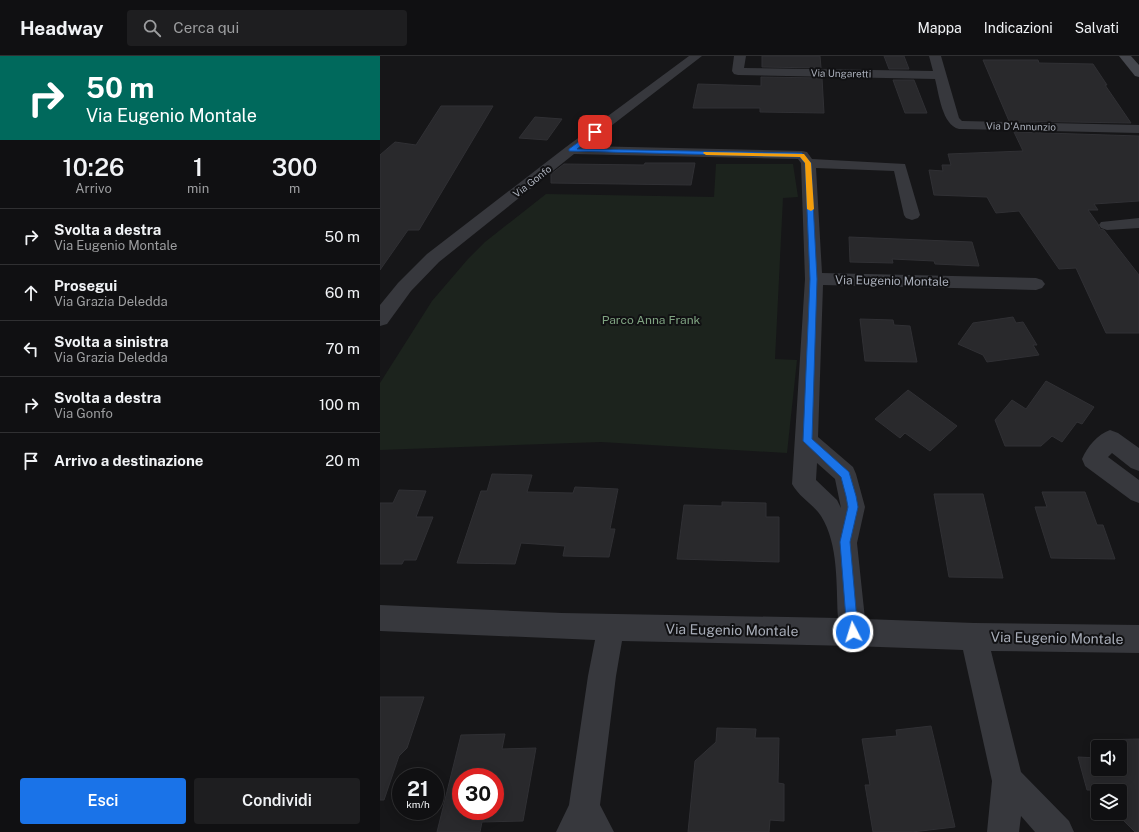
<!DOCTYPE html>
<html lang="it">
<head>
<meta charset="utf-8">
<style>
  :root { --surface:#101012; --page:#1e1e20; --text:#f1f3f6; --muted:#9c9d9f; --line:#303032; --accent:#1a73e8 }
  body { margin:0; font-family:"Public Sans",sans-serif; background:var(--page); color:var(--text); height:100vh; display:flex; flex-direction:column; font-size:15px; white-space:nowrap }
  * { box-sizing:border-box; margin:0 }
  p { font-size:13px; color:var(--muted) }
  .icon { flex:none; width:22px; height:22px; fill:none; stroke:currentColor; stroke-width:2; stroke-linecap:round; stroke-linejoin:round }
  .map { position:relative; flex:1; overflow:hidden }
  .side { display:flex; flex-direction:column; background:var(--surface); width:380px }
  .side>* { flex:none }
  .guide { background:#00695c; color:#fff; overflow:hidden }
  .buttons { position:absolute; left:711px; top:684px; display:grid; gap:8px }
  .buttons a { display:grid; place-items:center; width:36px; height:36px; border-radius:4px; background:var(--surface); box-shadow:0 2px 10px #0003,0 0 0 1px var(--line); font-size:20px }
  .speed { position:absolute; left:12px; top:712px; display:flex; gap:8px; font-size:20px; font-weight:700; text-align:center }
  .speed>* { display:grid; place-content:center; width:52px; height:52px; border-radius:50%; background:var(--surface); box-shadow:0 2px 10px #0003,0 0 0 1px var(--line); line-height:1 }
  .speed small { font-size:10px; font-weight:400 }
  .speed .limit { border:6px solid #d22; background:#fff; color:#111 }
  .pin { position:absolute; display:grid; place-items:center; width:34px; height:34px; color:#fff; margin:-17px; border-radius:8px; box-shadow:0 2px 6px #0006 }
  .me { position:absolute; width:44px; margin:-22px; rotate:355deg; stroke-linejoin:round; filter:drop-shadow(0 0 3px #0008) }
  .turn { display:flex; align-items:center; gap:14px; height:84px; padding:0 20px; font-size:18px }
  .turn .icon { width:52px; height:52px; stroke-width:2.5 }
  .turn b { display:block; font-size:28px; line-height:34px }
  .eta { display:flex; justify-content:space-evenly; align-items:center; height:68px; text-align:center }
  .eta b { font-size:24px; font-weight:600; line-height:28px }
  .action { display:flex; gap:8px; margin-top:auto; padding:8px 20px }
  .action a { flex:1; height:46px; border-radius:4px; background:var(--accent); color:#fff; font-size:16px; font-weight:600; line-height:46px; text-align:center }
  .action a+a { background:var(--page); color:var(--text) }
  ul { padding:0; list-style:none }
  li { display:flex; align-items:center; gap:12px; height:56px; padding:0 20px; border-top:1px solid var(--line) }
  li div { flex:1 }
  li b { display:block; font-size:15px }
  li em { font-style:normal }
  header { display:flex; align-items:center; gap:24px; box-sizing:border-box; height:56px; padding:0 20px; background:var(--surface); border-bottom:1px solid var(--line) }
  header strong { font-size:19px }
  nav { display:flex; gap:22px; margin-inline-start:auto; font-size:14px }
  .search { width:280px; height:36px; background:var(--page); display:flex; align-items:center; gap:10px; box-sizing:border-box; padding:0 14px; border-radius:4px; color:var(--muted); font-size:15px }
  main { display:flex; flex:1; min-height:0 }
  .map>svg:first-child { display:block }
</style>
</head>
<body>
<header>
<strong>Headway</strong>
<div class="search"><svg class="icon" aria-label="search" viewBox="0 0 24 24"><circle cx="10" cy="10" r="6"/><path d="M15 15l6 6"/></svg>Cerca qui</div>
<nav><a>Mappa</a><a>Indicazioni</a><a>Salvati</a></nav>
</header>
<main>
<section class="side">
<div class="guide">
<div class="turn"><svg class="icon" aria-label="right" viewBox="0 0 24 24"><path d="M7 20v-9h11M14 6l5 5-5 5"/></svg><div><b>50 m</b>Via Eugenio Montale</div></div>
</div>
<div class="eta">
<div><b>10:26</b><p>Arrivo</p></div>
<div><b>1</b><p>min</p></div>
<div><b>300</b><p>m</p></div>
</div>
<ul>
<li><svg class="icon" aria-label="right" viewBox="0 0 24 24"><path d="M7 20v-9h11M14 6l5 5-5 5"/></svg><div><b>Svolta a destra</b><p>Via Eugenio Montale</p></div><em>50 m</em></li>
<li><svg class="icon" aria-label="ahead" viewBox="0 0 24 24"><path d="M12 20V5M6 11l6-6 6 6"/></svg><div><b>Prosegui</b><p>Via Grazia Deledda</p></div><em>60 m</em></li>
<li><svg class="icon" aria-label="left" viewBox="0 0 24 24"><path d="M17 20v-9H6M10 6l-5 5 5 5"/></svg><div><b>Svolta a sinistra</b><p>Via Grazia Deledda</p></div><em>70 m</em></li>
<li><svg class="icon" aria-label="right" viewBox="0 0 24 24"><path d="M7 20v-9h11M14 6l5 5-5 5"/></svg><div><b>Svolta a destra</b><p>Via Gonfo</p></div><em>100 m</em></li>
<li><svg class="icon" aria-label="arrive" viewBox="0 0 24 24"><path d="M6 21V4h12l-3 4 3 4H6"/></svg><div><b>Arrivo a destinazione</b></div><em>20 m</em></li>
</ul>
<div class="action"><a>Esci</a><a>Condividi</a></div>
</section>
<div class="map">
<svg width="759" height="776" viewBox="0 0 759 776">
  <rect width="100%" height="100%" fill="#161618"/>
  <path fill="#1c231d" d="M 336,108 L 413,108 L 418,141 L 403,142 L 395,303 L 417,304 L 407,397 L 221,386 L 0,394 L 0,327 L 52,245 L 88,203 L 105,186 L 166,138 L 334,141 Z"/>
  <path fill="#29292c" stroke="#303034" fill-rule="evenodd" d="M 382,0 L 440,0 L 441,12 L 382,11 Z
    M 504,0 L 524,0 L 529,13 L 509,13 Z
    M 603,4 L 658,4 L 659,7 L 713,8 L 727,29 L 725,29 L 751,67 L 629,65 Z
    M 381,21 L 442,22 L 444,57 L 380,56 L 380,52 L 313,52 L 318,28 L 381,30 Z
    M 513,24 L 534,24 L 547,57 L 525,57 Z
    M 61,50 L 113,50 L 39,174 L 28,174 L 0,214 L 0,99 L 15,86 L 36,89 Z
    M 155,61 L 182,63 L 167,84 L 139,82 Z
    M 634,76 L 759,80 L 759,145 L 714,148 L 718,154 L 708,154 L 718,168 L 720,173 L 724,174 L 759,219 L 759,277 L 726,277 L 696,212 L 679,213 L 639,155 L 616,157 L 607,141 L 554,139 L 549,114 L 563,115 L 562,109 L 571,109 L 568,98 L 643,95 Z
    M 265,107 L 315,107 L 311,129 L 171,127 L 171,118 L 184,108 L 264,109 Z
    M 469,181 L 592,186 L 599,210 L 555,208 L 554,205 L 512,203 L 513,207 L 470,206 Z
    M 633,261 L 636,267 L 643,266 L 657,289 L 653,289 L 659,299 L 607,306 L 603,299 L 578,288 L 593,267 Z
    M 480,263 L 513,264 L 514,269 L 530,270 L 537,306 L 485,305 Z
    M 666,325 L 714,351 L 702,368 L 697,366 L 682,386 L 672,380 L 661,390 L 625,390 L 615,364 L 632,344 L 646,353 Z
    M 528,334 L 577,370 L 550,395 L 525,377 L 520,382 L 495,363 Z
    M 112,418 L 152,419 L 147,436 L 193,437 L 195,431 L 238,433 L 230,473 L 235,473 L 229,501 L 183,500 L 185,490 L 141,487 L 135,508 L 77,507 L 101,435 L 107,435 Z
    M 19,434 L 46,435 L 36,461 L 53,461 L 36,504 L 24,504 L 22,508 L 0,508 L 0,447 L 13,447 Z
    M 662,436 L 705,436 L 717,469 L 723,469 L 735,503 L 671,502 L 655,451 L 667,451 Z
    M 554,438 L 603,438 L 623,522 L 569,521 Z
    M 342,446 L 386,447 L 386,461 L 399,461 L 399,506 L 297,503 L 304,449 L 342,450 Z
    M 0,641 L 44,641 L 27,692 L 19,700 L 4,744 L 0,744 Z
    M 551,670 L 575,771 L 532,776 L 493,776 L 485,729 L 490,729 L 482,683 L 517,680 L 516,674 Z
    M 337,672 L 376,673 L 375,682 L 399,682 L 398,727 L 404,728 L 404,765 L 390,764 L 389,776 L 308,776 L 315,705 L 336,686 Z
    M 125,678 L 122,693 L 156,692 L 143,765 L 102,766 L 100,776 L 57,776 L 81,679 ZM 81,721 L 115,721 L 115,755 L 81,755 Z
    M 759,683 L 759,776 L 755,776 L 739,760 L 740,735 L 707,734 L 698,701 L 718,702 L 718,713 L 740,713 L 740,691 L 720,691 L 718,684 Z"/>
  <g fill="none" stroke-linecap="round" stroke-linejoin="round">
    <path fill="#37383d" fill-rule="evenodd" d="M 309,0 L 322,0 L 205,90 L 422,95 L 427,96 L 432,103 L 525,108 L 540,159 L 538,162 L 532,164 L 526,162 L 524,159 L 514,115 L 436,112 L 442,217 L 656,222 L 662,224 L 665,228 L 662,232 L 656,234 L 443,229 L 438,381 L 473,411 L 476,418 L 485,451 L 477,487 L 485,563 L 594,567 L 759,569 L 759,597 L 611,595 L 641,716 L 689,765 L 694,776 L 655,776 L 641,760 L 639,776 L 607,776 L 612,725 L 583,594 L 473,590 L 242,585 L 236,620 L 220,749 L 234,776 L 176,776 L 189,749 L 208,620 L 215,584 L 0,575 L 0,549 L 182,557 L 458,562 C 456,529 459,489 441,460 C 433,448 419,441 412,428 L 425,223 L 421,107 L 418,103 L 194,98 L 59,206 L 31,235 L 7,268 L 0,270 L 0,249 L 18,227 L 47,198 L 186,91 ZM 437,407 L 455,423 L 461,452 L 457,444 L 436,424 Z
      M 354,0 L 366,0 L 364,12 L 553,15 L 549,0 L 561,0 L 579,62 L 582,65 L 759,69 L 759,77 L 579,73 C 562,69 559,38 555,23 L 358,19 L 354,18 L 352,15 Z
      M 759,162 L 759,172 L 727,174 L 721,172 L 719,169 L 721,166 Z
      M 730,374 L 738,377 L 759,392 L 759,415 L 751,412 L 732,397 L 728,401 L 759,424 L 759,447 L 751,444 L 705,410 L 702,403 C 707,391 718,378 730,374 Z"/>
    <path fill="#45474d" fill-rule="evenodd" d="M 739,0 L 751,0 L 759,9 L 759,21 L 755,20 Z"/>
  </g>
  <path fill="#1a73e8" stroke="#114b97" d="M 215,74 L 217,75 L 217,77 L 197,93 L 422,97 L 431,107 L 437,223 L 432,383 L 469,416 L 476,440 L 478,451 L 470,486 L 478,576 L 477,580 L 473,581 L 469,580 L 467,576 L 460,486 L 468,451 L 466,440 L 461,421 L 423,385 L 430,223 L 425,107 L 420,101 L 189,95 L 189,93 Z"/>
  <path fill="#f59e0b" d="M 324,96 L 424,98 L 431,107 L 434,153 L 431,155 L 427,153 L 425,107 L 420,101 L 326,99 L 323,97 Z"/>
  <g text-anchor="middle" dominant-baseline="central" stroke-width="4" stroke-linejoin="round" paint-order="stroke">
    <g font-size="10" fill="#a8adb8" stroke="#111113">
      <text transform="translate(461 17) rotate(1)">Via Ungaretti</text>
      <text transform="translate(641 70) rotate(1)">Via D'Annunzio</text>
      <text transform="translate(152 125) rotate(-38)">Via Gonfo</text>
    </g>
    <g font-size="12" fill="#a8adb8" stroke="#111113">
      <text transform="translate(512 225) rotate(1)">Via Eugenio Montale</text>
    </g>
    <g font-size="12" fill="#7fa381" stroke="#111113">
      <text x="271" y="264">Parco Anna Frank</text>
    </g>
    <g font-size="14" fill="#a8adb8" stroke="#111113">
      <text transform="translate(352 574) rotate(1)">Via Eugenio Montale</text>
      <text transform="translate(677 582) rotate(1)">Via Eugenio Montale</text>
    </g>
  </g>
</svg>
<div class="buttons">
<a><svg class="icon" aria-label="sound" viewBox="0 0 24 24"><path d="M4 9h4l5-4v14l-5-4H4zM17 9q2 3 0 6"/></svg></a>
<a><svg class="icon" aria-label="layers" viewBox="0 0 24 24"><path d="M12 4l9 5-9 5-9-5zM3 14l9 5 9-5"/></svg></a>
</div>
<div class="speed"><div>21<small>km/h</small></div><div class="limit">30</div></div>
<div class="pin" style="left:215px;top:76px;background:#d93025"><svg class="icon" aria-label="arrive" viewBox="0 0 24 24"><path d="M6 21V4h12l-3 4 3 4H6"/></svg></div>
<svg class="me" style="left:473px;top:576px" viewBox="-20 -20 40 40"><circle r="17" fill="#1a73e8" stroke="#fff" stroke-width="3"/><path d="M0-11L8 9 0 5-8 9z" fill="#fff"/></svg>
</div>
</main>
</body>
</html>
